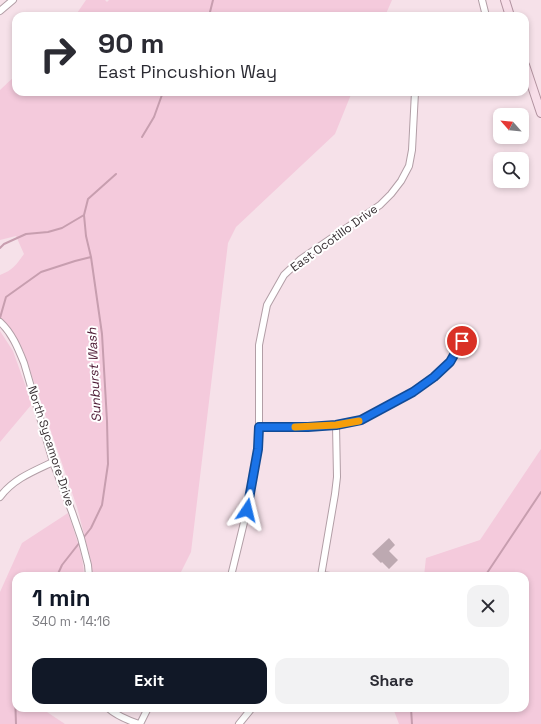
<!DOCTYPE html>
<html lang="en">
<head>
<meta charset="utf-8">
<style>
  :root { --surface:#fff; --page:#f2f2f3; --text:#2b2b33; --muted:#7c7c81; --accent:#111827 }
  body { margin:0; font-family:"Space Grotesk",sans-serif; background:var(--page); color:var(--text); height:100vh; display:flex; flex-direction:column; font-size:15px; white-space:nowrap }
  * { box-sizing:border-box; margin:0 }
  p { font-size:13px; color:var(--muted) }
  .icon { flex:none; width:22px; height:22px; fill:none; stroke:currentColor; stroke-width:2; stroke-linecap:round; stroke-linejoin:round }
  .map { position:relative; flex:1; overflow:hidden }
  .sheet { position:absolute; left:12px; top:572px; width:517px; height:140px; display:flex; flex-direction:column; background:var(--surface); border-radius:12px; box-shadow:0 2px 6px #0003 }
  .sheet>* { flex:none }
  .hud { position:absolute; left:12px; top:12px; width:517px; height:84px; border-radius:12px; box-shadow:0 2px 6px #0003; background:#fff; color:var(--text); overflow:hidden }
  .needle { width:26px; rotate:297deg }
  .tools { position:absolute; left:493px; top:108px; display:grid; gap:8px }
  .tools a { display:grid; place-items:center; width:36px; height:36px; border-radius:8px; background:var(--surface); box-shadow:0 2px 6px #0003; font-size:20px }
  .pin { position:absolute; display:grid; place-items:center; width:34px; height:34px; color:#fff; margin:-17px; border:2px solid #fff; border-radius:50%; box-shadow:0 1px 4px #0007 }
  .me { position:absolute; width:44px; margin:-22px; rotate:10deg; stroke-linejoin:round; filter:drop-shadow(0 0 3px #0008) }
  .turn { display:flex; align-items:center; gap:14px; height:84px; padding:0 20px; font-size:18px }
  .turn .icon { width:52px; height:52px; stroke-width:2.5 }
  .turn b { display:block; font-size:28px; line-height:34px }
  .round { display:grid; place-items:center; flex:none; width:42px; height:42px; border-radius:12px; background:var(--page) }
  .overview { display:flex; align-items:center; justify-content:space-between; height:68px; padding:0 20px }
  h1 { font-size:24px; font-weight:700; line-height:30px; color:var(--accent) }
  .primary-button { display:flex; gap:8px; margin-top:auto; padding:8px 20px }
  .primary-button a { flex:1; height:46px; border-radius:12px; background:var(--accent); color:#fff; font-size:16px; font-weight:700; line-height:46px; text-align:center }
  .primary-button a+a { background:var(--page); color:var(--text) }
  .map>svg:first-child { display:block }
</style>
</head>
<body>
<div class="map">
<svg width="541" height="724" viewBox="0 0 541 724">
  <rect width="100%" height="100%" fill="#f6e1e9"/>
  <path fill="#f4cadc" d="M 86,0 L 105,0 L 107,2 L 109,0 L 392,0 L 385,16 L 75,16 Z
    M 16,75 L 16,92 L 352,92 L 335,134 L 236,227 L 228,243 L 191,552 L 179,576 L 93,576 L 91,561 L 77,507 L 23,350 L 14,335 L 0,318 L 0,275 C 13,270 16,265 24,254 L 16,236 L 0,240 L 0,90 Z
    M 0,331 L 13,351 L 32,404 L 0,442 Z
    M 541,449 L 541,724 L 399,724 L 393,708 L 525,708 L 525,576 L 424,576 L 426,558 L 480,540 Z
    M 68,513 C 74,532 84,556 84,576 L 16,576 L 16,708 L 41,708 L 65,724 L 0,724 L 0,592 L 22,543 Z"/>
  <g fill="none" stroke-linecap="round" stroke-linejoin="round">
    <path stroke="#c79eaf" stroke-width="2" d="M 209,16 L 213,0
      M 142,137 L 154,117 L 163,92
      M 0,248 L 4,244 L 26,234 L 48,232 L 62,228 L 84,215
      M 0,318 L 6,297 L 41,272 L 75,261 L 91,257
      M 57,576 L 62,565 L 91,528 L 102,505 L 108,464 L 107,421 L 102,334 L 91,257 L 86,236 L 84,215 L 88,199 L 116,174
      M 485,576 L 541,492
      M 16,689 L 15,694 L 16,724
      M 411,708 L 412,724"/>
  </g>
  <path fill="#bda9b1" d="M 389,538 L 395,545 L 389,551 L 398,560 L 389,569 L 382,562 L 381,563 L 372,554 Z"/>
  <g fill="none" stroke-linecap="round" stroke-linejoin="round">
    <defs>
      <path id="minor" d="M 482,0 L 486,16
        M 0,11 L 13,0
        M 0,322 C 12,333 18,348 24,363 L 53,462 L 72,512 L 81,538 L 88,565 L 89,576
        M 259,427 L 308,427 L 336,425 L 361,420 L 413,392 L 434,377 L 450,362 L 462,341
        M 0,497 C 13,479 34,471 53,462
        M 322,575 L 330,576
        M 231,576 L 247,510 L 258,449 L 259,427 L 259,345 L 267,305 L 284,275 L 301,259 L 380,205 L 391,194 L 401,181 L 409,166 L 412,150 L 415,92
        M 321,576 L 335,494 L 337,477 L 336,425
        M 108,708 C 117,716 127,720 139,724
        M 140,724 L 148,708
        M 239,724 L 252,708"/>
      <path id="major" d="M 505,0 L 510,16
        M 525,65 L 541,113"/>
    </defs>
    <use href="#minor" stroke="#b29ea6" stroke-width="8"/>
    <use href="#major" stroke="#b293a0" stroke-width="10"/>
    <use href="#minor" stroke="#fff" stroke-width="6"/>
    <use href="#major" stroke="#f8dee9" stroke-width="8"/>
  </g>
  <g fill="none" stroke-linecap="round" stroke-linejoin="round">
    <defs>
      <path id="route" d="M 247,510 L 258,449 L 259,427 L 308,427 L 336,425 L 361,420 L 413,392 L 434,377 L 450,362 L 462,341"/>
    </defs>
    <use href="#route" stroke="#114b97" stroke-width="10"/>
    <use href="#route" stroke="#1a73e8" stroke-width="7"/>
    <path stroke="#f59e0b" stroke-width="7" d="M 295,427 L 336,425 L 359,421"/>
  </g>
  <g text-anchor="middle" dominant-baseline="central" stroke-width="4" stroke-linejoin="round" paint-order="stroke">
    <g font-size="12" fill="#393135" stroke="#fff">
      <text transform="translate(334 238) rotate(-36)">East Ocotillo Drive</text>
      <text transform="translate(51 446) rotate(72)">North Sycamore Drive</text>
    </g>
    <g font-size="13" font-style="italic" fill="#4e1b35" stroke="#fff">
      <text transform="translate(94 375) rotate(-93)">Sunburst Wash</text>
    </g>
  </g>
</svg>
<div class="tools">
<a><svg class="needle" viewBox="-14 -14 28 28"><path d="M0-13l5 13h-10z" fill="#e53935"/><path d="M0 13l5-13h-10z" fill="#7c7c81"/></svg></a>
<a><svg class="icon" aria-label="search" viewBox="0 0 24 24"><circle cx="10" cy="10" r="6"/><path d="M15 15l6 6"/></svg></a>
</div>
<div class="pin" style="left:462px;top:341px;background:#d93025"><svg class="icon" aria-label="arrive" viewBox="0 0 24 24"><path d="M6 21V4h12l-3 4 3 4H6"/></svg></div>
<svg class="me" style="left:247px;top:510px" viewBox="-20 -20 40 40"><path d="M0-17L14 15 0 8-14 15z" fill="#1a73e8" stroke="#fff" stroke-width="4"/></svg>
<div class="hud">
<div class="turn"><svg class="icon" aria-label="right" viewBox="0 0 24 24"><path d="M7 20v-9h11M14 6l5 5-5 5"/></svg><div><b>90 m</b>East Pincushion Way</div></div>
</div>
<section class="sheet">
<div class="overview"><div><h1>1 min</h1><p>340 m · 14:16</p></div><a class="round"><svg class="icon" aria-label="close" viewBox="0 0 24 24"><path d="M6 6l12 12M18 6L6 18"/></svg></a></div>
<div class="primary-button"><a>Exit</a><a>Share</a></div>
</section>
</div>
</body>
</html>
